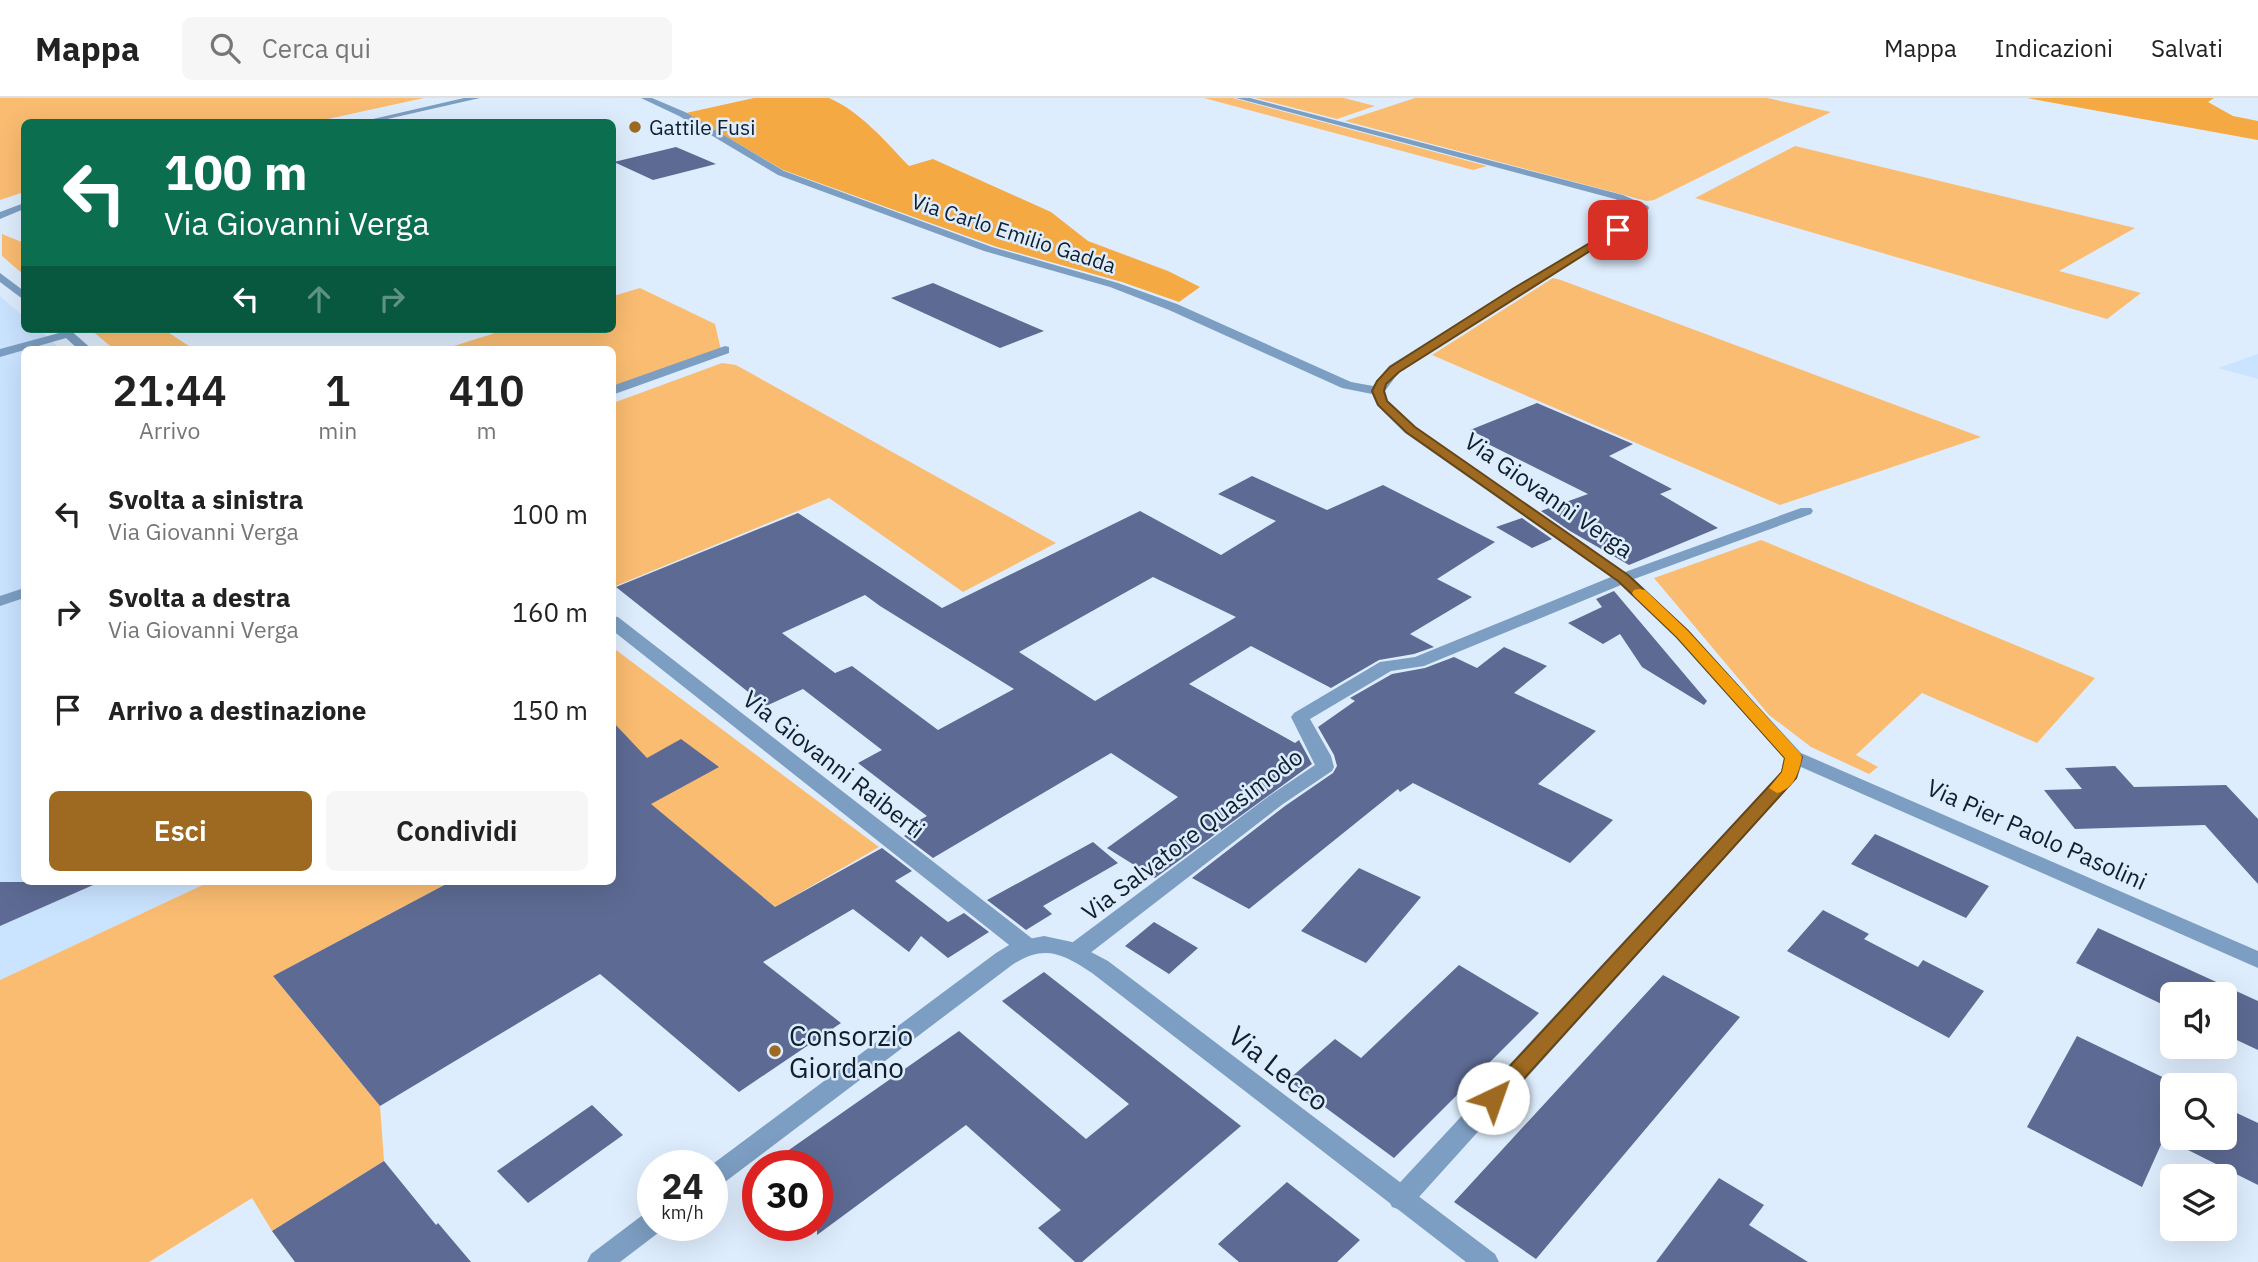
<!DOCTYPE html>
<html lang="it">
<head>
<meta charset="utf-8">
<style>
  :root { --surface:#fff; --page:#f6f6f6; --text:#222; --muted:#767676; --line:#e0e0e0; --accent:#9e6a21 }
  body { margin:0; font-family:"IBM Plex Sans",sans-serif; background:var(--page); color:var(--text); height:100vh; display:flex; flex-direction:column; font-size:26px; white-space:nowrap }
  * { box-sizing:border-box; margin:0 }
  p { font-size:23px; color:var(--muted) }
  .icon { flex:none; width:38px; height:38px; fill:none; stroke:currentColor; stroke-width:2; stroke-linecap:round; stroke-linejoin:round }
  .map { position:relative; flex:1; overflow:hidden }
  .side { position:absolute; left:21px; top:248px; width:595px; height:539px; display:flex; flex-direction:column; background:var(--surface); border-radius:10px; box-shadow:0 7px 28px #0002 }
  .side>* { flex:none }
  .top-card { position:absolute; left:21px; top:21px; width:595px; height:214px; border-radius:10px; box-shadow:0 7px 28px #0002; background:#0b6e4f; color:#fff; overflow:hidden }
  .controls { position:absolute; left:2160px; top:884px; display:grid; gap:14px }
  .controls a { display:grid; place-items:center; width:77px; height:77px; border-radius:10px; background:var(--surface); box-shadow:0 7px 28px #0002; font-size:35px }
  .speed { position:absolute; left:637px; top:1052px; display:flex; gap:14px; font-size:35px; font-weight:700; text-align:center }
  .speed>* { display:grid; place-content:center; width:91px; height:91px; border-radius:50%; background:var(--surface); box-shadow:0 7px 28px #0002; line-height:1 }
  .speed small { font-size:18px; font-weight:400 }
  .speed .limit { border:10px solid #d22; background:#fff; color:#111 }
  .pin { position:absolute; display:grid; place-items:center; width:60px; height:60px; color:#fff; margin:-30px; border-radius:14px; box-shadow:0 4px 10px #0006 }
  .me { position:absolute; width:77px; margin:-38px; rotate:42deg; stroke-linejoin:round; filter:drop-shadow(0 0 5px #0008) }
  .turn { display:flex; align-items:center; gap:24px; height:147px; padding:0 28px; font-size:32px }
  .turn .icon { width:91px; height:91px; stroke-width:2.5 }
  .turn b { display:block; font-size:49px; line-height:60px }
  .lanes { display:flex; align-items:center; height:66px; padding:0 28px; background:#0003; justify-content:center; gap:35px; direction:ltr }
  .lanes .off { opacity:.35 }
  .eta { display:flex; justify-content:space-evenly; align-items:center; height:119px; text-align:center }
  .eta b { font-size:42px; font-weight:600; line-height:49px }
  .action { display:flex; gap:14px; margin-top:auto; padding:14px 28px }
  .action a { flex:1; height:80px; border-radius:10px; background:var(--accent); color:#fff; font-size:28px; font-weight:600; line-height:80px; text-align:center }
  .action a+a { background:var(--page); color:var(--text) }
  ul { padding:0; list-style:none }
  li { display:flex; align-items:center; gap:21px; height:98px; padding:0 28px }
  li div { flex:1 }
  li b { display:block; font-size:26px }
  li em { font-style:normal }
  header { display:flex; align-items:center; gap:42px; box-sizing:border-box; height:98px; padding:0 35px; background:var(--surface); border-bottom:2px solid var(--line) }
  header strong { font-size:33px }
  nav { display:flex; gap:38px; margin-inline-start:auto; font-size:24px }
  .search { width:490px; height:63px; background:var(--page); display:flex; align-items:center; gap:18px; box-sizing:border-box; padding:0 24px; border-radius:10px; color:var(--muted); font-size:26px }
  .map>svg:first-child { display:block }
</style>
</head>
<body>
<header>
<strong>Mappa</strong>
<div class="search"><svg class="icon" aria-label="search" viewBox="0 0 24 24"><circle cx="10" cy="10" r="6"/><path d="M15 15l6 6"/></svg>Cerca qui</div>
<nav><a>Mappa</a><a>Indicazioni</a><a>Salvati</a></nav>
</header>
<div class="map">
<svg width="2258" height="1164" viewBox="0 0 2258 1164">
  <rect width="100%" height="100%" fill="#deedfd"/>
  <path fill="#cae3ff" d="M 0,198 L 24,219 L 24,231 L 38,231 L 62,252 L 24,252 L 24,784 L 209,784 L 0,882 Z
    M 2258,256 L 2258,281 L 2218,270 Z"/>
  <path fill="#fabc71" d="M 0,0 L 424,0 L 314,24 L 24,24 L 24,94 L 0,102 Z
    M 1204,0 L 1233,0 L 1487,68 L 1473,72 Z
    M 1255,0 L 1344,0 L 1375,8 L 1337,21 Z
    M 1415,0 L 1767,0 L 1831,14 L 1654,102 L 1647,103 L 1345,23 Z
    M 1795,48 L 2135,130 L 2059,173 L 2141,195 L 2107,221 L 1695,100 Z
    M 2,136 L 24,145 L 24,177 L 2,158 Z
    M 1553,180 L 1561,182 L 1981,339 L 1780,407 L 1432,257 Z
    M 640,190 L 715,226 L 722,256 L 613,294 L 612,252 L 441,252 L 508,231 L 612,231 L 613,198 Z
    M 90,231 L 163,231 L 195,252 L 115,252 Z
    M 722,265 L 736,267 L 1056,445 L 963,494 L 829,400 L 613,489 L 613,305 Z
    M 1761,442 L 2095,580 L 2037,645 L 1922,595 L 1856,657 L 1878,669 L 1869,676 L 1811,649 L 1769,617 L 1654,480 Z
    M 612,549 L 879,749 L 775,809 L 665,718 L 613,747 Z
    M 209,784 L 450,784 L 273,878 L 380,1008 L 384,1063 L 272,1133 L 252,1100 L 149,1164 L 0,1164 L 0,882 Z"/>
  <path fill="#f5a942" d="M 754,0 L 829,0 C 860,13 886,44 909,68 L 933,61 L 1051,114 L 1088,143 L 1168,173 L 1200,189 L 1179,204 L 1122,184 L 997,149 L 783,72 L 686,15 Z
    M 2027,0 L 2214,0 L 2208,4 L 2233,18 L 2258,23 L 2258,42 Z"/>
  <path fill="#5d6a93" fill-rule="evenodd" d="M 676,49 L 716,66 L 653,82 L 614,64 Z
    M 933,185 L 1044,233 L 1000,250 L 891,200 Z
    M 1537,305 L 1633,346 L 1609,358 L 1672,391 L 1660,396 L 1718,430 L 1629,467 L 1570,433 L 1541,413 L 1588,396 L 1482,343 L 1488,341 L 1470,332 Z
    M 1252,378 L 1327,412 L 1383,387 L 1495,444 L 1437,481 L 1472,499 L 1410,536 L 1434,549 L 1414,556 L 1379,562 L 1331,590 L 1251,548 L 1189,586 L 1295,645 L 1299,642 L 1312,666 L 1155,780 L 1107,750 L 1178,699 L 1111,655 L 933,760 L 904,738 L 914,732 L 909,728 L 927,718 L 858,665 L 882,652 L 803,591 L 766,608 L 616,489 L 798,415 L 942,510 L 1140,413 L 1221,457 L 1276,423 L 1218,396 ZM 1153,479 L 1236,519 L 1095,603 L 1019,554 ZM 865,497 L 880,508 L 1014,591 L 938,632 L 852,568 L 835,575 L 782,535 Z
    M 1522,420 L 1552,441 L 1532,450 L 1496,429 Z
    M 1614,493 L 1707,603 L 1704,607 L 1642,569 L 1620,536 L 1603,546 L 1568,525 L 1602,509 L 1596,501 Z
    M 1504,549 L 1547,568 L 1514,595 L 1596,633 L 1538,686 L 1613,722 L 1570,765 L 1413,685 L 1400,694 L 1398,691 L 1249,811 L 1192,780 L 1285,708 L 1333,675 L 1337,668 L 1334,657 L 1318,629 L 1355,603 L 1350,600 L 1392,576 L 1425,570 L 1454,559 L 1477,570 Z
    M 612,623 L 647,660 L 681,641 L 719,669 L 651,706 L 775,809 L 882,750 L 912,773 L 895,783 L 948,824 L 964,815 L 989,834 L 948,860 L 921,838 L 909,854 L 853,811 L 763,864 L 841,925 L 739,994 L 600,876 L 380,1008 L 273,878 L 450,784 L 612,784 Z
    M 2115,668 L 2134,689 L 2226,687 L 2258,721 L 2258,786 L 2205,727 L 2075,731 L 2044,692 L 2082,691 L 2065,670 Z
    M 1875,736 L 1989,788 L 1966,820 L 1851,766 Z
    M 1093,744 L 1118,765 L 1043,808 L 1052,816 L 1026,832 L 987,802 Z
    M 1359,770 L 1421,799 L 1366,865 L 1301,833 Z
    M 0,784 L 100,784 L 0,828 Z
    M 1823,812 L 1869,836 L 1864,841 L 1918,869 L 1923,862 L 1984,893 L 1949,940 L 1787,853 Z
    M 1154,824 L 1198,850 L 1169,876 L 1125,848 Z
    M 2098,830 L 2258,903 L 2258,952 L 2224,936 L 2224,896 L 2172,896 L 2172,911 L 2076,865 Z
    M 1459,867 L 1539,915 L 1394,1060 L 1288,982 L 1335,941 L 1361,960 Z
    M 1044,874 L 1241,1028 L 1082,1164 L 1075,1164 L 1038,1130 L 1061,1112 L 966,1027 L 817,1137 L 817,1068 L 766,1068 L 959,933 L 1086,1041 L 1129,1006 L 1002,903 Z
    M 1663,877 L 1740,919 L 1536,1161 L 1454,1104 Z
    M 2077,938 L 2179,987 L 2172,987 L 2172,1040 L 2224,1040 L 2224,1009 L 2258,1025 L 2258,1087 L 2164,1040 L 2142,1089 L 2027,1029 Z
    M 592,1007 L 623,1037 L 528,1105 L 497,1073 Z
    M 384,1063 L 436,1127 L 438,1125 L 471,1164 L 295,1164 L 272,1133 Z
    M 1719,1080 L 1764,1107 L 1749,1127 L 1808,1164 L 1656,1164 Z
    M 1287,1084 L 1360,1142 L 1337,1164 L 1239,1164 L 1218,1146 Z"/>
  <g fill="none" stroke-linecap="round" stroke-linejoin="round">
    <path fill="#7c9ec2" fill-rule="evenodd" d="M 464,0 L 480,0 L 374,24 L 360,24 Z
      M 641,0 L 652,0 L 685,14 L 784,73 L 992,149 L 1118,185 L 1177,206 L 1351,284 L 1373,288 L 1389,268 L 1514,190 L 1635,118 L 1638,111 L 1615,101 L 1236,0 L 1250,0 L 1623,97 L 1648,108 L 1649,110 L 1643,122 L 1522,194 L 1399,274 L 1385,293 L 1388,303 L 1415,329 L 1625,474 L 1801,410 L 1811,410 L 1813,413 L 1811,416 L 1634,481 L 1688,532 L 1801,655 L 2258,853 L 2258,870 L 1801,669 L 1797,680 L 1410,1109 L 1401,1112 L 1392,1109 L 1388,1101 L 1392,1093 L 1781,674 L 1784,660 L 1676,540 L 1621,487 L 1424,568 L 1391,573 L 1310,621 L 1331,658 L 1334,669 L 1332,673 L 1283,706 L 1085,859 L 1077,861 L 1069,859 L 1066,853 L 1069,847 L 1269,698 L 1315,667 L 1291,619 L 1294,615 L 1380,564 L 1415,559 L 1611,479 L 1405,335 L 1377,307 L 1372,296 L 1342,290 L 1169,212 L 1110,189 L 984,153 L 778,77 L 679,18 Z
      M 24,105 L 24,111 L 0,121 L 0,114 Z
      M 0,175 L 24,193 L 24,202 L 0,184 Z
      M 56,231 L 69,231 L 93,252 L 79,252 L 66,240 L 0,259 L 0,251 L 59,235 Z
      M 725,248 L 729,249 L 729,255 L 612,297 L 612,288 Z
      M 24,490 L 24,500 L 0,508 L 0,498 Z
      M 612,518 L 618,519 L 1034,842 L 1037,848 L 1034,854 L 1026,856 L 1018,854 L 612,532 Z"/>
    <path fill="#7c9ec2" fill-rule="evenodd" d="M 1044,838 L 1072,844 L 1108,863 L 1495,1156 L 1499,1164 L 1466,1164 L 1092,875 C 1062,855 1044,846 1012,867 L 721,1087 L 712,1090 L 712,1068 L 710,1068 L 996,855 L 1014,844 Z
      M 653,1113 L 653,1127 L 664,1127 L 662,1132 L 620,1164 L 587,1164 L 591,1156 L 644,1116 Z"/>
  </g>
  <path fill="#9e6a21" stroke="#674515" stroke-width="2" d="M 1615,130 L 1623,132 L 1399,274 L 1386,286 L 1384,293 L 1387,303 L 1415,329 L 1628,477 L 1688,533 L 1802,659 L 1796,680 L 1501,1006 L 1493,1009 L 1486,1006 L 1483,1000 L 1486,994 L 1782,674 L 1785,660 L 1677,539 L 1618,483 L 1406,334 L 1378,307 L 1372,293 L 1377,283 L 1390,269 L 1514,190 Z"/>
  <path fill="#f59e0b" d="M 1639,491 L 1645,492 L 1688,533 L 1800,655 L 1802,659 C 1799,674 1794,691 1777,695 L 1769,690 L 1782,674 L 1785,660 L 1677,539 L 1634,498 L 1632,495 L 1634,492 Z"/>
  <g fill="#9e6a21" stroke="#deedfd" stroke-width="2.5">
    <circle cx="635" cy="29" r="7"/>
    <circle cx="775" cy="953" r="7"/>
  </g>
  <g text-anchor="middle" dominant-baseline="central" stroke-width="5" stroke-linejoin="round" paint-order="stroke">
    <g font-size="21" fill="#111f2d" stroke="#deedfd" text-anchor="start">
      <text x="649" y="29">Gattile Fusi</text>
    </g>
    <g font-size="21" fill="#111f2d" stroke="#deedfd">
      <text transform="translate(1014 135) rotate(18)">Via Carlo Emilio Gadda</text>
    </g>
    <g font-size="24" fill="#111f2d" stroke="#deedfd">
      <text transform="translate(1549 397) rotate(35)">Via Giovanni Verga</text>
      <text transform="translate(834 666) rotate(38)">Via Giovanni Raiberti</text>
      <text transform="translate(1192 736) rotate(-37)">Via Salvatore Quasimodo</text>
      <text transform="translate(2037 736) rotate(24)">Via Pier Paolo Pasolini</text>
    </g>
    <g font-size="28" fill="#111f2d" stroke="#deedfd" text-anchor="start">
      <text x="789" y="937">Consorzio<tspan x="789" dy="32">Giordano</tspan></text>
    </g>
    <g font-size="28" fill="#111f2d" stroke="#deedfd">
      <text transform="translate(1279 970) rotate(38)">Via Lecco</text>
    </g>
  </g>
</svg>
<div class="controls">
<a><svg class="icon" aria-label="sound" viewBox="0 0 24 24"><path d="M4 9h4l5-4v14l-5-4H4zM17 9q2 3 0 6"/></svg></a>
<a><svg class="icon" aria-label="search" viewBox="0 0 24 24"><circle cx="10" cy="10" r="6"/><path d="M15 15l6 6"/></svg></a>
<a><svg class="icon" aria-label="layers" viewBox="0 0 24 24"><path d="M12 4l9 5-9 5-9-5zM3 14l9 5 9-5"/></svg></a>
</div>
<div class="speed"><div>24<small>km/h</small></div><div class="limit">30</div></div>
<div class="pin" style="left:1618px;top:132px;background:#d93025"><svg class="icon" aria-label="arrive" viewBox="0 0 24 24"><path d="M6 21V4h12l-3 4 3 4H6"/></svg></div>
<svg class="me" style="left:1493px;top:1000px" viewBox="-20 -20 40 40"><circle r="19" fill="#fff"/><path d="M0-13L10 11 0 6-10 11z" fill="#9e6a21"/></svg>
<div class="top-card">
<div class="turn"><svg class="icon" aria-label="left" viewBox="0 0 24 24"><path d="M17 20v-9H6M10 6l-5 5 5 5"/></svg><div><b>100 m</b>Via Giovanni Verga</div></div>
<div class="lanes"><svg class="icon" aria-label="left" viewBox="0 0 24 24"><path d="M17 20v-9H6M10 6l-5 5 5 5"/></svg><svg class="icon off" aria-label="ahead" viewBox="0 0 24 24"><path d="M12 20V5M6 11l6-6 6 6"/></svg><svg class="icon off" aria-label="right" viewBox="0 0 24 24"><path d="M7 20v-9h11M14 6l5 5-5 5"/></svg></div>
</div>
<section class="side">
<div class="eta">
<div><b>21:44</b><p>Arrivo</p></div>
<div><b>1</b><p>min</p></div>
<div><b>410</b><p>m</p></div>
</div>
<ul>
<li><svg class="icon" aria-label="left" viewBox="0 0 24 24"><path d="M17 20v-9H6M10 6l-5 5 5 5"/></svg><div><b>Svolta a sinistra</b><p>Via Giovanni Verga</p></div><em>100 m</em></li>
<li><svg class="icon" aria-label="right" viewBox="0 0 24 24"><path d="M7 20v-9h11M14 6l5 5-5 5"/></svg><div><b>Svolta a destra</b><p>Via Giovanni Verga</p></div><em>160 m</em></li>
<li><svg class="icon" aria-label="arrive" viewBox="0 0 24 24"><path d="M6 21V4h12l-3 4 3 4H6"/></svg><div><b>Arrivo a destinazione</b></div><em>150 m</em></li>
</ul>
<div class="action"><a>Esci</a><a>Condividi</a></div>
</section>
</div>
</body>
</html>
